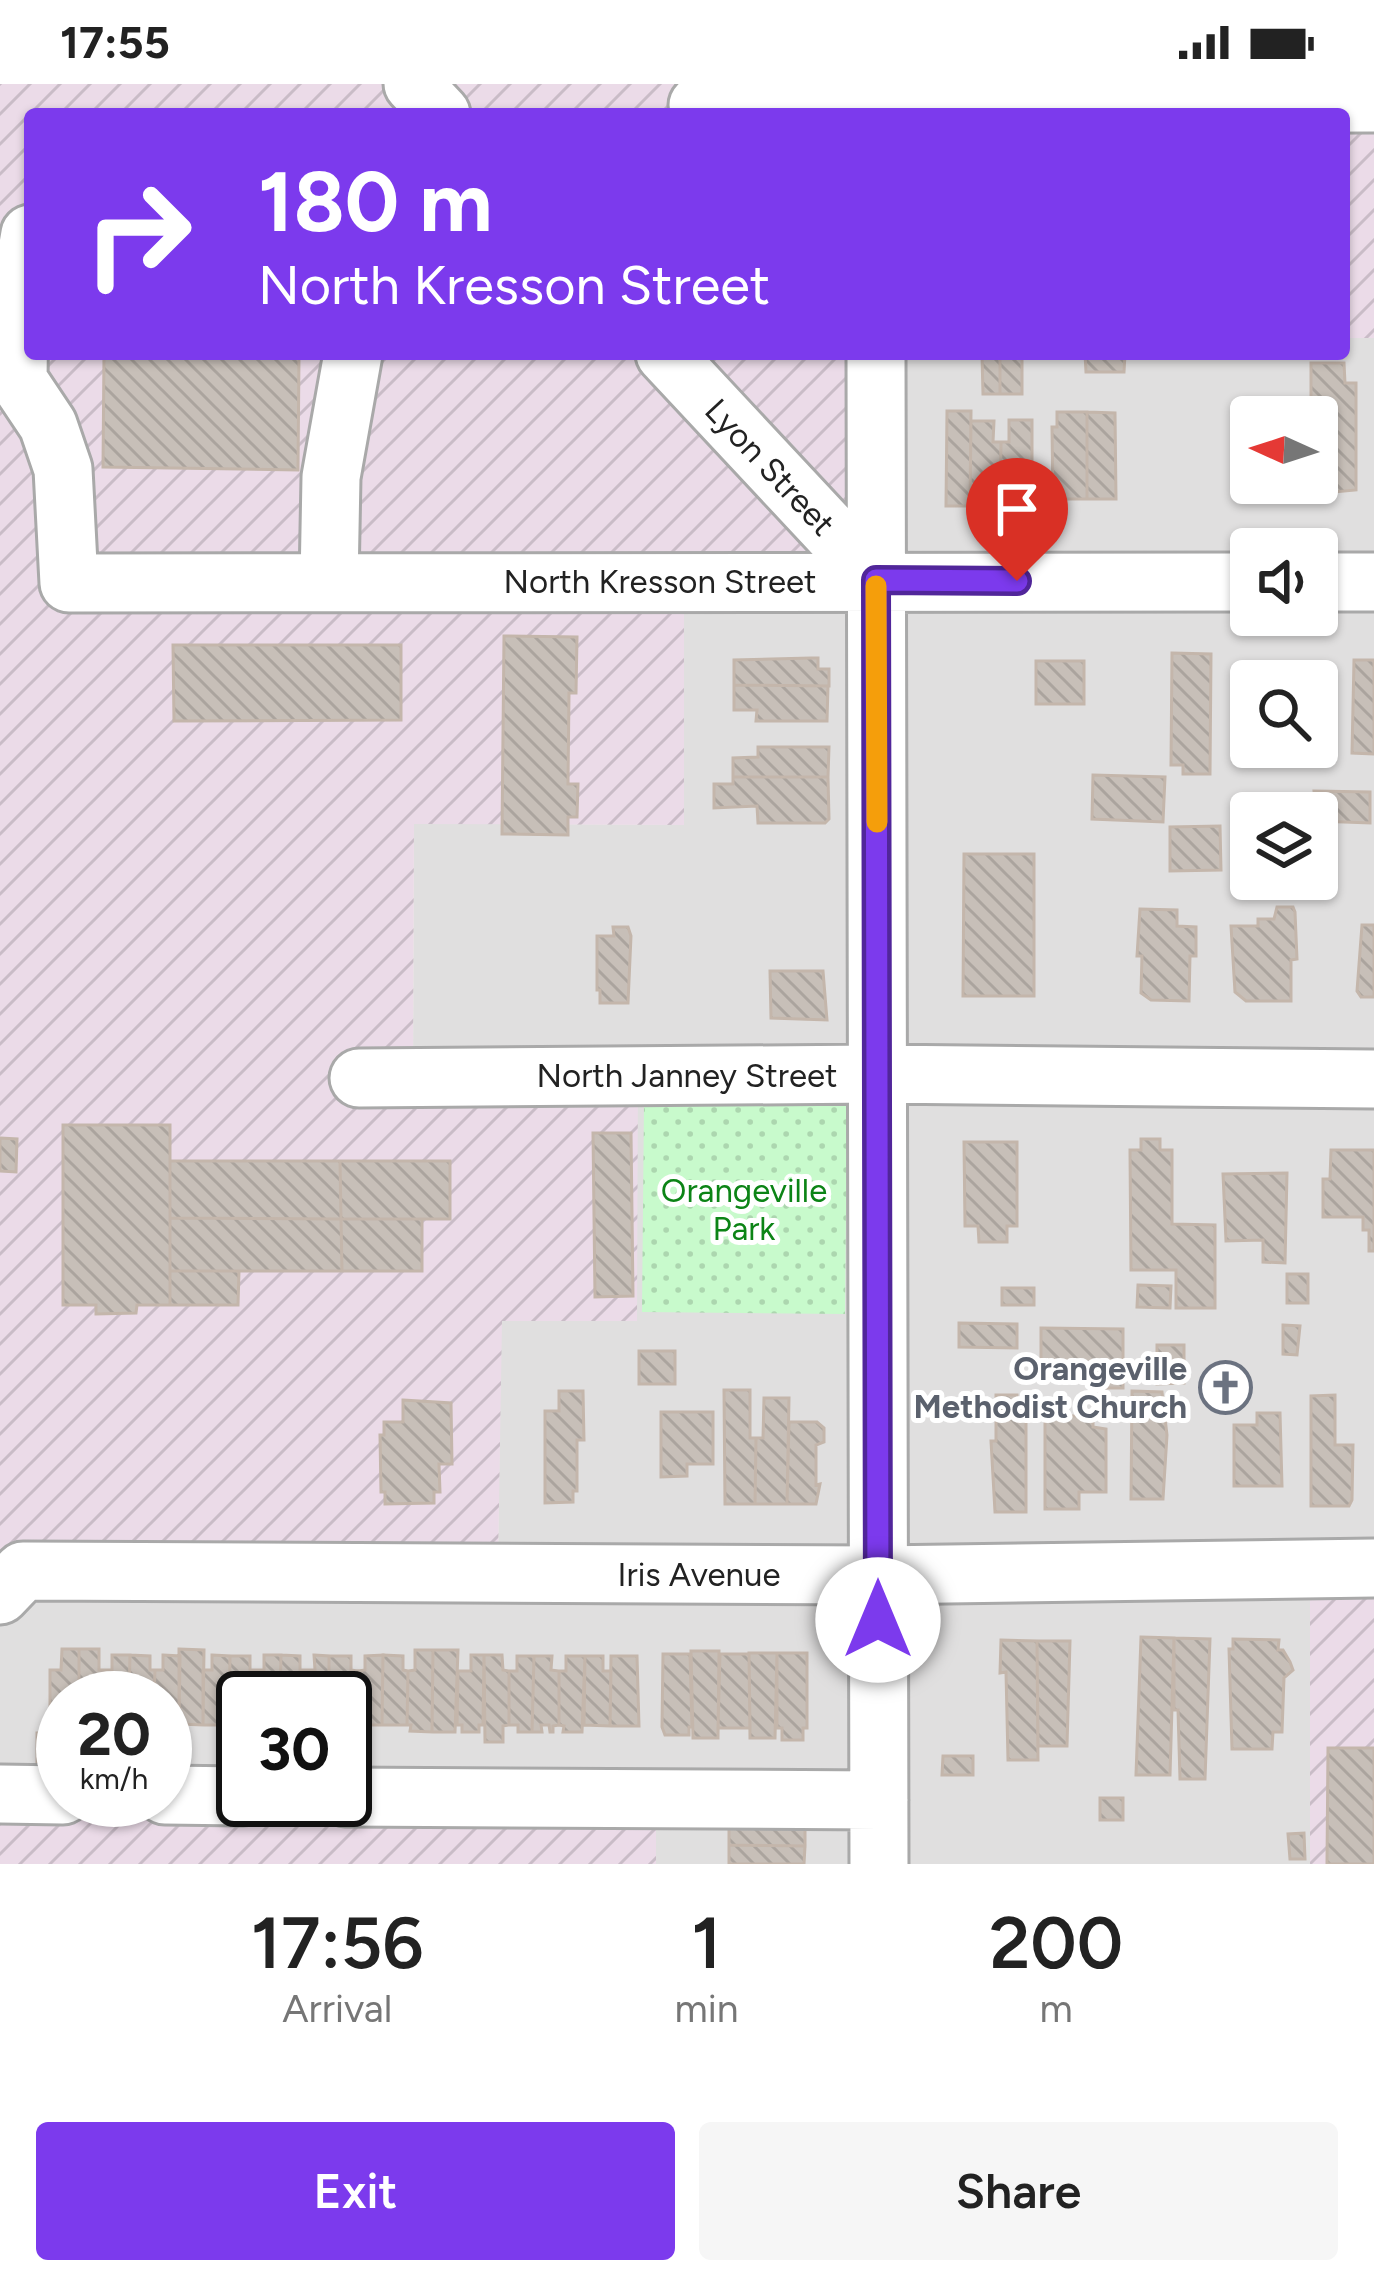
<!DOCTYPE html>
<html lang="en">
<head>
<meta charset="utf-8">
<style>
  :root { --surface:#fff; --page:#f6f6f6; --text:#222; --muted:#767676; --accent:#7c3aed }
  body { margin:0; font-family:Figtree,sans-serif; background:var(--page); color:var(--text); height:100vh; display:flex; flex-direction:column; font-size:45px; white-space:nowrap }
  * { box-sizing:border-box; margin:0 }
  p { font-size:39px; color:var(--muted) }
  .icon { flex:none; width:66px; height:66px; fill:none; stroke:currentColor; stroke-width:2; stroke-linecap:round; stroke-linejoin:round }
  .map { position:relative; height:1780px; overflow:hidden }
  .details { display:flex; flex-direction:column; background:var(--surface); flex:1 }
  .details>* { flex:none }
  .top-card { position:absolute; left:24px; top:24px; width:1326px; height:252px; border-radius:12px; box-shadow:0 3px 9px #0004; background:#7c3aed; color:#fff; overflow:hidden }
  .needle { width:78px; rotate:273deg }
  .fabs { position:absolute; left:1230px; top:312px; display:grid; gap:24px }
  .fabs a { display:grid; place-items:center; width:108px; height:108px; border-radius:12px; background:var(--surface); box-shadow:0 3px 9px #0004; font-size:60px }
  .speed { position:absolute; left:36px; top:1587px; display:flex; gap:24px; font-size:60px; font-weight:700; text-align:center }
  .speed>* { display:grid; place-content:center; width:156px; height:156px; border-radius:50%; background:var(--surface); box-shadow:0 3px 9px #0004; line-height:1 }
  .speed small { font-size:30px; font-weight:400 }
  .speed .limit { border:6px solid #111; border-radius:18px; background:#fff; color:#111 }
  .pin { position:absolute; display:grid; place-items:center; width:102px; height:102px; color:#fff; margin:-123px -51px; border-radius:50% 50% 50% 0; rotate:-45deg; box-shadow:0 0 12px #0007 }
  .pin .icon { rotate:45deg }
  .me { position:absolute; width:132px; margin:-66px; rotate:0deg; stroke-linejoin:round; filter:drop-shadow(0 0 9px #0008) }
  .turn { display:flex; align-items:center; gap:42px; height:252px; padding:0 36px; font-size:54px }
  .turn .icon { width:156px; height:156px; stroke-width:2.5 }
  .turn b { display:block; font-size:84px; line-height:102px }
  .eta { display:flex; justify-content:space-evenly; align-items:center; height:204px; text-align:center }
  .eta b { font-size:72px; font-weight:600; line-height:84px }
  .primary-button { display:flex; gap:24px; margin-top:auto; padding:24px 36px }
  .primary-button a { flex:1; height:138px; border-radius:12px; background:var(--accent); color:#fff; font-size:48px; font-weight:600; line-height:138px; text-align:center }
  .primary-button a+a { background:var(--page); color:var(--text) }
  .status { display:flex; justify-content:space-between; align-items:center; height:84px; padding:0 60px; background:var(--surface); direction:ltr }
  .status svg { height:33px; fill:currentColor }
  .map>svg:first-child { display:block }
</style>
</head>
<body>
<div class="status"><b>17:55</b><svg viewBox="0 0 49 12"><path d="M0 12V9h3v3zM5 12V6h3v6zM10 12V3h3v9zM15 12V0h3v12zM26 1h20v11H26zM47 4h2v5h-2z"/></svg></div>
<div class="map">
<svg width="1374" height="1780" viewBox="0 0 1374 1780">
  <defs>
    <pattern id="industrial-furrows" width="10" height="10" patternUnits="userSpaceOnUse" patternTransform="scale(3)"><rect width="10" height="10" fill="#ebdbe8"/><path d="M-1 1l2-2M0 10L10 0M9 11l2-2" fill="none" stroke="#c9bcc7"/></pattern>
    <pattern id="park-dots" width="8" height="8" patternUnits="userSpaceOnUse" patternTransform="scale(3)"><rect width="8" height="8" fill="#c8facc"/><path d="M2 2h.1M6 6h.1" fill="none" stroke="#acd6af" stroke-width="1.8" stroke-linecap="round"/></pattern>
    <pattern id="building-back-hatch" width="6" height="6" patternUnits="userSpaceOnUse" patternTransform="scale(3)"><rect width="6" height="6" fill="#c7bfb8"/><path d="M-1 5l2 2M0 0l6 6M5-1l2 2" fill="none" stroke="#aba49e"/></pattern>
  </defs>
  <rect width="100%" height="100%" fill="#f2efe9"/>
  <path fill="#e0dfdf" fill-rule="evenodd" d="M 1344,254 L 1374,254 L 1374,1481 L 1310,1481 L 1310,1780 L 656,1780 L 655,1719 L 0,1716 L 0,1519 L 54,1480 L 498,1480 L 501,1237 L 637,1237 L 413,988 L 414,739 L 684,741 L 684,493 L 882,270 L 1344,270 ZM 1251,333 L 1317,333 L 1317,399 L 1251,399 ZM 1251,465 L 1317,465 L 1317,531 L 1251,531 ZM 1251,597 L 1317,597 L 1317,663 L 1251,663 ZM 1251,729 L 1317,729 L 1317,795 L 1251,795 ZM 63,1614 L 165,1614 L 165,1716 L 63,1716 ZM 243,1614 L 345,1614 L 345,1716 L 243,1716 Z"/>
  <path fill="url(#industrial-furrows)" d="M 0,0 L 1374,0 L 1374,254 L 1344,254 L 1344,30 L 30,30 L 30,270 L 882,270 L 885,493 L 684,493 L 684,741 L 414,740 L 413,988 L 638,987 L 637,1237 L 502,1237 L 498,1480 L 54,1480 L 0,1519 Z
    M 1310,1481 L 1374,1481 L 1374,1780 L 1310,1780 Z
    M 0,1716 L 656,1719 L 656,1780 L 0,1780 Z"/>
  <path fill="url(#park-dots)" d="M 644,1020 L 847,1022 L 845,1230 L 642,1228 Z"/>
  <path fill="url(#building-back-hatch)" stroke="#c4b6ab" stroke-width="3" d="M 104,270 L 299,270 L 298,386 L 103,383 Z
    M 1085,270 L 1125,270 L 1124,288 L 1086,288 Z
    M 982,271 L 1000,271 L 1000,310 L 983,310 Z
    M 1000,271 L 1022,271 L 1022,310 L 1000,310 Z
    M 1311,279 L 1344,279 L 1345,299 L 1356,299 L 1356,406 L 1311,410 L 1311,399 L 1317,399 L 1317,333 L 1311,333 Z
    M 947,327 L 971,327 L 970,422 L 946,422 Z
    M 1057,328 L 1087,328 L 1087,415 L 1053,415 L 1052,343 L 1057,343 Z
    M 1087,328 L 1115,329 L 1116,415 L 1087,415 Z
    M 1009,336 L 1032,336 L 1032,422 L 1000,422 L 1001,358 L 1009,358 Z
    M 971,337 L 994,337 L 993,358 L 1001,358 L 1000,422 L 970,422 Z
    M 504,552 L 577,553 L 576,609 L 569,609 L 568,700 L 578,700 L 577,733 L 568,733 L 568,751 L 502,750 Z
    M 173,561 L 401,561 L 401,636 L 174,637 Z
    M 1172,569 L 1211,570 L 1210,690 L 1183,690 L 1183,681 L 1171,681 Z
    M 811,574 L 818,574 L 818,585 L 829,585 L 829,602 L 734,601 L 734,576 Z
    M 1354,576 L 1374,576 L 1374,670 L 1352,669 Z
    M 1036,577 L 1084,577 L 1084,620 L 1036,620 Z
    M 734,601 L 828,602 L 827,637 L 756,637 L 757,626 L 734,626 Z
    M 758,663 L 829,663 L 828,693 L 733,693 L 733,674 L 758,673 Z
    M 1093,691 L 1165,693 L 1163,738 L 1092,735 Z
    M 733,693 L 828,693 L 829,735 L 825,739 L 758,739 L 757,722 L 714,724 L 714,700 L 733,700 Z
    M 1314,707 L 1370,708 L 1370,739 L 1317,737 Z
    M 1220,742 L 1221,786 L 1170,787 L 1170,743 Z
    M 964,770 L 1034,770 L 1034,912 L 963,912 Z
    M 1277,823 L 1293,823 L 1295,828 L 1297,875 L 1291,876 L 1291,917 L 1246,917 L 1235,908 L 1231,842 L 1258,842 L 1258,835 L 1274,835 Z
    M 1140,825 L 1177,826 L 1177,842 L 1196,843 L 1196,872 L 1190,872 L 1189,917 L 1151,916 L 1141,909 L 1142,872 L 1137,872 Z
    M 1362,841 L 1374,841 L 1374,913 L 1361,913 L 1357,907 Z
    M 613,843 L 628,843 L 631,852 L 628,919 L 600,919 L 600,906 L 597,906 L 597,852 L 614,852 Z
    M 770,887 L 823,887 L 827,936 L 771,934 Z
    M 63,1041 L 170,1041 L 170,1221 L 137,1221 L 136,1229 L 96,1230 L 96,1221 L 63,1221 Z
    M 593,1049 L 631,1049 L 633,1212 L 595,1213 Z
    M 0,1054 L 17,1055 L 16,1088 L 0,1087 Z
    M 1141,1055 L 1160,1055 L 1160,1066 L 1172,1066 L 1172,1140 L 1215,1141 L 1215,1224 L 1176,1224 L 1176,1186 L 1131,1186 L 1130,1066 L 1141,1066 Z
    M 964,1058 L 1017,1058 L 1017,1142 L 1007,1142 L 1007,1158 L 979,1158 L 978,1142 L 965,1142 Z
    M 1331,1066 L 1374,1066 L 1374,1167 L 1369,1167 L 1369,1146 L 1363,1146 L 1363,1133 L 1323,1133 L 1323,1095 L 1330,1095 Z
    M 170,1077 L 340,1077 L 341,1135 L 170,1134 Z
    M 340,1077 L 450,1077 L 450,1135 L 341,1135 Z
    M 1287,1089 L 1285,1179 L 1263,1178 L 1263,1156 L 1226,1157 L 1223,1090 Z
    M 170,1134 L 341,1135 L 342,1187 L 170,1187 Z
    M 341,1135 L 422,1135 L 422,1187 L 342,1187 Z
    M 170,1187 L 239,1187 L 238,1221 L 170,1221 Z
    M 1287,1190 L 1308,1190 L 1308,1219 L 1287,1219 Z
    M 1138,1201 L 1171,1202 L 1170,1224 L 1137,1223 Z
    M 1002,1204 L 1034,1204 L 1034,1221 L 1002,1221 Z
    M 959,1239 L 1017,1240 L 1017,1264 L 959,1263 Z
    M 1283,1241 L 1300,1242 L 1297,1271 L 1283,1270 Z
    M 1041,1244 L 1123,1245 L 1123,1304 L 1103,1304 L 1103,1290 L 1089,1290 L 1089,1284 L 1041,1284 Z
    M 1157,1261 L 1184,1261 L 1184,1299 L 1157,1300 Z
    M 639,1267 L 675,1267 L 675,1300 L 639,1300 Z
    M 724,1306 L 750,1306 L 750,1354 L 756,1354 L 755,1420 L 725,1420 Z
    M 559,1307 L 583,1307 L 584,1356 L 577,1356 L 577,1407 L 573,1407 L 573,1418 L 545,1419 L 545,1327 L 559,1327 Z
    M 1132,1307 L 1162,1308 L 1167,1351 L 1163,1415 L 1131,1415 Z
    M 996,1311 L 1017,1311 L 1017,1337 L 1026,1337 L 1026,1428 L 995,1428 L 991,1357 L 996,1357 Z
    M 1335,1311 L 1335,1361 L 1353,1361 L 1352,1416 L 1349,1422 L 1311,1422 L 1311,1312 Z
    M 764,1314 L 789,1314 L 787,1420 L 755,1420 L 756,1354 L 763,1354 Z
    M 403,1316 L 451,1319 L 452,1380 L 439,1380 L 440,1408 L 434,1408 L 434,1419 L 385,1420 L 385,1408 L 381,1408 L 380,1351 L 384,1351 L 384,1338 L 403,1338 Z
    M 661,1328 L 713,1328 L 713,1380 L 687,1380 L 687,1392 L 661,1393 Z
    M 1257,1329 L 1280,1329 L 1282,1402 L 1234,1402 L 1234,1341 L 1257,1341 Z
    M 1045,1332 L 1093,1332 L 1093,1343 L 1106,1345 L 1106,1408 L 1079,1408 L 1079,1425 L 1045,1425 Z
    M 789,1338 L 817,1338 L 824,1344 L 824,1358 L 816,1361 L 816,1401 L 820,1400 L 816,1420 L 787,1420 Z
    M 1141,1553 L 1174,1554 L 1170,1691 L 1136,1691 Z
    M 1174,1554 L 1210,1555 L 1205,1695 L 1180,1695 L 1178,1626 L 1174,1626 Z
    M 1233,1555 L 1279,1556 L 1278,1566 L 1283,1566 L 1290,1578 L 1293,1586 L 1284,1594 L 1282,1648 L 1273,1648 L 1272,1665 L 1232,1665 L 1229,1565 L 1233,1565 Z
    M 1001,1556 L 1037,1557 L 1038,1676 L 1008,1676 L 1006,1588 L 1000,1589 Z
    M 1037,1557 L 1070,1557 L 1067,1662 L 1038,1662 Z
    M 62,1565 L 79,1565 L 79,1614 L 63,1614 L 63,1647 L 58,1647 L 58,1640 L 50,1640 L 50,1586 L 61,1586 Z
    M 79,1565 L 99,1565 L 99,1586 L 105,1586 L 105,1614 L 79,1614 Z
    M 179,1565 L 204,1566 L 203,1641 L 179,1640 Z
    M 415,1566 L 433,1566 L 432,1648 L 410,1647 L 411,1641 L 407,1641 L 408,1587 L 415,1586 Z
    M 433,1566 L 458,1566 L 455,1648 L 432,1648 Z
    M 691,1567 L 719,1567 L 718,1654 L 693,1654 Z
    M 749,1569 L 777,1569 L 775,1654 L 750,1654 Z
    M 777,1569 L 807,1569 L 807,1644 L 803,1644 L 803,1656 L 782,1656 L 782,1644 L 777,1644 Z
    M 663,1570 L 690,1570 L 692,1643 L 689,1643 L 689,1651 L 665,1651 L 662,1643 Z
    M 720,1570 L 749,1570 L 750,1644 L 718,1644 Z
    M 112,1571 L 130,1571 L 129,1614 L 105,1614 L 105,1586 L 112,1586 Z
    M 130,1571 L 150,1572 L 150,1586 L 155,1586 L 154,1614 L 129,1614 Z
    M 163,1571 L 180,1572 L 179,1640 L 165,1641 L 165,1614 L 154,1614 L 155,1586 L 163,1586 Z
    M 212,1571 L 230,1572 L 229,1641 L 203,1641 L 203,1586 L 212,1586 Z
    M 264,1571 L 281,1571 L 280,1614 L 256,1614 L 256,1586 L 264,1586 Z
    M 281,1571 L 300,1572 L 300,1586 L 306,1586 L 306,1614 L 280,1614 Z
    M 314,1571 L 329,1572 L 329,1614 L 306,1614 L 306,1586 L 315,1586 Z
    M 383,1571 L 403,1572 L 403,1586 L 408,1587 L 407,1641 L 382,1641 Z
    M 383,1571 L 382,1641 L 358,1641 L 358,1587 L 365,1586 L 365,1572 Z
    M 471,1571 L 484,1571 L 483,1641 L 479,1641 L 479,1648 L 462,1648 L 462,1641 L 457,1641 L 458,1587 L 471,1587 Z
    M 484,1571 L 502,1571 L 503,1586 L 509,1587 L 509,1641 L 503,1642 L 503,1658 L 485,1658 Z
    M 230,1572 L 250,1572 L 250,1586 L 256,1586 L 256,1614 L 243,1614 L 243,1641 L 229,1641 Z
    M 329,1572 L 351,1572 L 351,1586 L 358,1587 L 358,1641 L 345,1641 L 345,1614 L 329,1614 Z
    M 517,1572 L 534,1572 L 532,1648 L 518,1648 L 518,1641 L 509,1641 L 509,1587 L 517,1587 Z
    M 534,1572 L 552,1572 L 551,1586 L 559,1587 L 559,1641 L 553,1642 L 553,1648 L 550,1648 L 549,1641 L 541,1641 L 542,1648 L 532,1648 Z
    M 566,1572 L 585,1572 L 582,1648 L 563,1648 L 564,1642 L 559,1641 L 559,1587 L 566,1587 Z
    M 585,1572 L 603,1572 L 603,1587 L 611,1587 L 610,1642 L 584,1641 Z
    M 611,1572 L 637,1572 L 639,1642 L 610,1642 Z
    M 37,1649 L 54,1649 L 54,1679 L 37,1679 Z
    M 1328,1664 L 1374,1664 L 1374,1780 L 1327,1780 Z
    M 943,1672 L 973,1672 L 973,1691 L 942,1691 Z
    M 1100,1714 L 1123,1714 L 1123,1736 L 1100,1736 Z
    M 729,1733 L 805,1737 L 805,1762 L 729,1761 Z
    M 1304,1749 L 1305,1775 L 1290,1775 L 1288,1750 Z
    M 729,1761 L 805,1762 L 804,1780 L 729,1780 Z"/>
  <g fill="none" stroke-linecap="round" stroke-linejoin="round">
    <defs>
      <path id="minor" d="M 413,0 L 441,30
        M 698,21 L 1374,19
        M 30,150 L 19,213 L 18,296 L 48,341 L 63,385 L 69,499 L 1251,498
        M 665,270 L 876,496
        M 876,270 L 879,1780
        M 329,498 L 331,393 L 353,270
        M 1317,498 L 1374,498
        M 359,994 L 877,990 L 1374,995
        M 0,1511 L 23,1487 L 878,1491 L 1374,1484
        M 0,1710 L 63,1711
        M 165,1711 L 243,1712
        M 345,1713 L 879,1716"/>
    </defs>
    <use href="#minor" stroke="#a9a9a9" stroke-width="63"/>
    <use href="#minor" stroke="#fff" stroke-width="57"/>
  </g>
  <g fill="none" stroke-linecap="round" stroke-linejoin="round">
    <defs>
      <path id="route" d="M 878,1536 L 876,496 L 1017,497"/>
    </defs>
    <use href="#route" stroke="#51269a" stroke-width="30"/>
    <use href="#route" stroke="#7c3aed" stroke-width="21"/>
    <path stroke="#f59e0b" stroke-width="21" d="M 876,502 L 877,738"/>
  </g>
  <defs>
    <symbol id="church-ring" viewBox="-11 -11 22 22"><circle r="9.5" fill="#fff" stroke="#6b7280" stroke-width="1.5"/><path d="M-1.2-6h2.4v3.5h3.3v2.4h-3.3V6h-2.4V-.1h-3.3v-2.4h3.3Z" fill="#6b7280"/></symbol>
  </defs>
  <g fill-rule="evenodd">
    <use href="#church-ring" x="1196" y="1274" width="59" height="59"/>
  </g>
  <g text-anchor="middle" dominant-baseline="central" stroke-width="10" stroke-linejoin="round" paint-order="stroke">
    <g font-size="33" fill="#222" stroke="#fff">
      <text transform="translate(770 383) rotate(47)">Lyon Street</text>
      <text x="660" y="497">North Kresson Street</text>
      <text x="687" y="991">North Janney Street</text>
      <text x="699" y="1490">Iris Avenue</text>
    </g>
    <g font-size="33" fill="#0c8416" stroke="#fff">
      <text x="744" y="1106">Orangeville<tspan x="744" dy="38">Park</tspan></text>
    </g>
    <g font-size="33" font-weight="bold" fill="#5b616d" stroke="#fff" text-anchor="end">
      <text x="1187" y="1284">Orangeville<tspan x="1187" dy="38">Methodist Church</tspan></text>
    </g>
  </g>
</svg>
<div class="fabs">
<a><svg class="needle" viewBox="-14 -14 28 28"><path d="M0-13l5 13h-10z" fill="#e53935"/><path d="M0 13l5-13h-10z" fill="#767676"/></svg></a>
<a><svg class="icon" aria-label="sound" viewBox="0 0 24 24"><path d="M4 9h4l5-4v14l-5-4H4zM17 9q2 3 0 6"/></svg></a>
<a><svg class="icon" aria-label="search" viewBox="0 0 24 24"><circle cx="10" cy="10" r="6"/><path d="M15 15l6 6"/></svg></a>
<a><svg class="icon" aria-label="layers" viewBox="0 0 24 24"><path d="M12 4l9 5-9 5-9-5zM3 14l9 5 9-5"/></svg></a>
</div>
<div class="speed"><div>20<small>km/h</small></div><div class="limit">30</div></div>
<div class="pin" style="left:1017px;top:497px;background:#d93025"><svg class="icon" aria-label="arrive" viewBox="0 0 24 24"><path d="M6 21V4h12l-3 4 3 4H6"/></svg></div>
<svg class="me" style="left:878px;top:1536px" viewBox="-20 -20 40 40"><circle r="19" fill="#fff"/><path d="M0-13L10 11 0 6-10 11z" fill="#7c3aed"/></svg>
<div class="top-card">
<div class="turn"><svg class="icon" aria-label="right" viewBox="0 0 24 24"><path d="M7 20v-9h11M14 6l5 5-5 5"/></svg><div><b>180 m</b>North Kresson Street</div></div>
</div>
</div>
<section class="details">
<div class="eta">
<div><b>17:56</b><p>Arrival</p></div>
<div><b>1</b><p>min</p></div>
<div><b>200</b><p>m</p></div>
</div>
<div class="primary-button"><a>Exit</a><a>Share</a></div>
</section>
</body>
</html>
